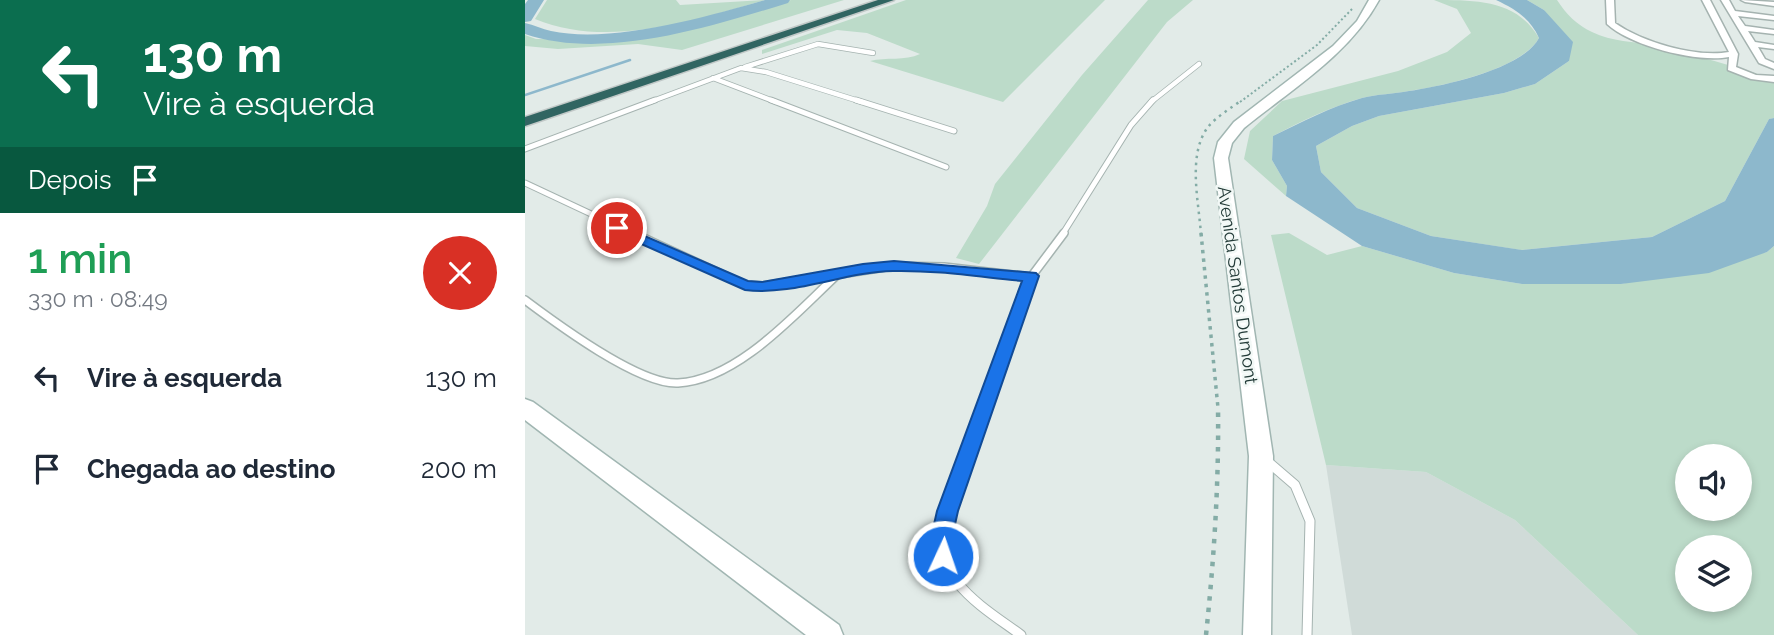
<!DOCTYPE html>
<html lang="pt">
<head>
<meta charset="utf-8">
<style>
  :root { --surface:#fff; --page:#f2f2f3; --text:#1f2937; --muted:#747a83 }
  body { margin:0; font-family:Raleway,sans-serif; background:var(--page); color:var(--text); height:100vh; display:flex; flex-direction:column; font-size:26px; white-space:nowrap }
  * { box-sizing:border-box; margin:0 }
  p { font-size:23px; color:var(--muted) }
  .icon { flex:none; width:38px; height:38px; fill:none; stroke:currentColor; stroke-width:2; stroke-linecap:round; stroke-linejoin:round }
  .map { position:relative; flex:1; overflow:hidden }
  .side { display:flex; flex-direction:column; background:var(--surface); width:525px }
  .side>* { flex:none }
  .guide { background:#0b6e4f; color:#fff; overflow:hidden }
  .tools { position:absolute; left:1150px; top:444px; display:grid; gap:14px }
  .tools a { display:grid; place-items:center; width:77px; height:77px; border-radius:50%; background:var(--surface); box-shadow:0 4px 10px #0003; font-size:35px }
  .pin { position:absolute; display:grid; place-items:center; width:60px; height:60px; color:#fff; margin:-30px; border:4px solid #fff; border-radius:50%; box-shadow:0 2px 7px #0007 }
  .me { position:absolute; width:77px; margin:-38px; rotate:3deg; stroke-linejoin:round; filter:drop-shadow(0 0 5px #0008) }
  .turn { display:flex; align-items:center; gap:24px; height:147px; padding:0 28px; font-size:32px }
  .turn .icon { width:91px; height:91px; stroke-width:2.5 }
  .turn b { display:block; font-size:49px; line-height:60px }
  .then { display:flex; align-items:center; height:66px; padding:0 28px; background:#0003; gap:14px; font-size:26px }
  .round { display:grid; place-items:center; flex:none; width:74px; height:74px; border-radius:37px; background:var(--page) }
  .head { display:flex; align-items:center; justify-content:space-between; height:119px; padding:0 28px }
  h1 { font-size:42px; font-weight:600; line-height:52px; color:#1e9e55 }
  ul { padding:0; list-style:none }
  li { display:flex; align-items:center; gap:21px; height:91px; padding:0 28px }
  li div { flex:1 }
  li b { display:block; font-size:26px }
  li em { font-style:normal }
  main { display:flex; flex:1; min-height:0 }
  .map>svg:first-child { display:block }
</style>
</head>
<body>
<main>
<section class="side">
<div class="guide">
<div class="turn"><svg class="icon" aria-label="left" viewBox="0 0 24 24"><path d="M17 20v-9H6M10 6l-5 5 5 5"/></svg><div><b>130 m</b>Vire à esquerda</div></div>
<div class="then">Depois<svg class="icon" aria-label="arrive" viewBox="0 0 24 24"><path d="M6 21V4h12l-3 4 3 4H6"/></svg></div>
</div>
<div class="head"><div><h1>1 min</h1><p>330 m · 08:49</p></div><a class="round" style="background:#d93025;color:#fff"><svg class="icon" aria-label="close" viewBox="0 0 24 24"><path d="M6 6l12 12M18 6L6 18"/></svg></a></div>
<ul>
<li><svg class="icon" aria-label="left" viewBox="0 0 24 24"><path d="M17 20v-9H6M10 6l-5 5 5 5"/></svg><div><b>Vire à esquerda</b></div><em>130 m</em></li>
<li><svg class="icon" aria-label="arrive" viewBox="0 0 24 24"><path d="M6 21V4h12l-3 4 3 4H6"/></svg><div><b>Chegada ao destino</b></div><em>200 m</em></li>
</ul>
</section>
<div class="map">
<svg width="1249" height="635" viewBox="0 0 1249 635">
  <rect width="100%" height="100%" fill="#e2ebe8"/>
  <path fill="#d0dbd8" d="M 801,465 L 901,472 L 990,520 L 1113,635 L 827,635 Z"/>
  <path fill="#bcdbc9" fill-rule="evenodd" d="M 22,0 L 151,0 L 155,5 L 240,0 C 169,21 82,49 10,19 Z
    M 266,0 L 319,0 L 157,50 L 113,44 L 33,49 L 0,46 L 0,35 L 11,39 L 94,39 L 196,20 Z
    M 381,0 L 580,0 L 478,102 L 345,61 C 361,57 380,61 395,54 L 342,33 L 312,30 L 237,54 L 237,50 Z
    M 623,0 L 668,0 L 642,22 L 454,264 L 431,258 L 462,206 L 470,184 L 557,75 Z
    M 909,0 C 952,0 992,0 1014,38 C 997,69 919,86 884,91 C 869,94 852,94 837,98 C 805,107 777,121 748,136 L 747,160 L 762,186 L 761,196 L 719,159 L 725,131 L 757,101 L 873,71 L 922,52 L 946,33 L 932,9 Z
    M 1002,0 L 1032,0 C 1041,14 1052,25 1067,32 C 1087,42 1109,41 1130,46 C 1170,55 1209,66 1249,79 L 1249,118 L 1244,119 L 1200,201 L 1127,237 L 996,250 L 906,236 L 832,208 L 796,172 L 791,146 L 827,126 L 854,116 L 979,93 L 1010,84 L 1044,61 L 1019,10 Z
    M 764,233 L 802,255 L 837,246 L 929,273 L 997,284 L 1096,284 L 1242,252 L 1249,246 L 1249,635 L 1113,635 L 990,520 L 901,472 L 801,465 L 746,235 ZM 1162,457 L 1214,457 L 1214,509 L 1162,509 ZM 1162,548 L 1214,548 L 1214,600 L 1162,600 Z"/>
  <path fill="#8db8cc" d="M 971,0 L 1002,0 L 1019,10 L 1048,42 L 1044,61 L 1010,84 L 979,93 L 854,116 L 827,126 L 791,146 L 796,172 L 832,208 L 906,236 L 997,250 L 1127,237 L 1200,201 L 1244,119 L 1249,118 L 1249,246 L 1242,252 L 1184,273 L 1096,284 L 997,284 L 929,273 L 837,246 L 761,196 L 762,186 L 747,160 L 748,136 C 777,122 805,107 837,98 C 852,94 869,94 884,91 C 918,86 998,69 1014,38 C 1005,18 990,9 971,0 Z"/>
  <g fill="none" stroke-linecap="round" stroke-linejoin="round">
    <path stroke="#8db8cc" stroke-width="2.5" d="M 0,95 L 105,60"/>
    <path fill="#8db8cc" fill-rule="evenodd" d="M 3,0 L 19,0 L 6,21 L 0,22 L 0,4 Z
      M 240,0 L 265,0 L 263,3 C 185,27 79,61 0,34 L 0,23 C 9,25 17,29 26,31 C 86,44 181,17 240,0 Z"/>
    <defs>
      <path id="lane-far3" d="M 220,67 L 293,44 L 348,53
        M 188,78 L 251,102
        M 125,102 L 216,68 L 241,72 L 337,102
        M 626,102 L 674,64"/>
      <path id="lane-far2" d="M 246,100 L 421,167
        M 331,100 L 429,131
        M 0,149 L 130,100
        M 0,183 L 111,235
        M 537,235 L 606,125 L 628,100"/>
      <path id="lane-far1" d="M 108,233 L 220,285 L 238,286 L 367,266 L 419,267 L 506,277 L 539,233
        M 0,300 C 32,324 114,385 153,383 C 213,380 272,312 313,274
        M 459,408 L 506,277"/>
      <path id="lane" d="M 460,407 L 419,523 C 405,578 458,607 496,635
        M 741,460 L 770,485 L 785,521 L 782,635"/>
      <path id="street" d="M 1081,0 L 1089,0 L 1090,23 C 1117,42 1171,58 1204,52 L 1177,0 L 1185,0 L 1213,54 L 1211,67 L 1231,75 L 1249,76 L 1249,82 L 1226,79 L 1203,70 L 1204,57 C 1172,63 1106,46 1082,24 Z
        M 1196,0 L 1204,0 L 1210,11 L 1249,16 L 1249,20 L 1213,16 L 1220,26 L 1249,30 L 1249,34 L 1223,31 L 1230,42 L 1249,45 L 1249,49 L 1233,47 L 1240,59 L 1249,63 L 1249,69 L 1234,63 Z
        M 1216,0 L 1249,2 L 1249,6 L 1220,2 Z"/>
      <path id="secondary" d="M 844,0 L 854,0 C 824,55 767,89 719,128 L 707,143 L 703,158 L 748,456 L 746,635 L 718,635 L 724,456 L 689,158 L 693,142 L 709,122 L 808,46 L 832,21 Z
        M 0,399 L 8,402 L 314,625 L 318,635 L 281,635 L 0,420 Z"/>
      <path id="highway" d="M 353,0 L 369,0 L 0,126 L 0,117 Z"/>
    </defs>
    <use href="#lane-far3" stroke="#a5b3b0" stroke-width="6"/>
    <use href="#lane-far2" stroke="#a5b3b0" stroke-width="7"/>
    <use href="#lane-far1" stroke="#a5b3b0" stroke-width="10"/>
    <use href="#lane" stroke="#a5b3b0" stroke-width="11"/>
    <use href="#street" stroke="#a5b3b0" stroke-width="3"/>
    <use href="#secondary" stroke="#a1b6b2" stroke-width="3"/>
    <use href="#highway" stroke="#c1c8c7" stroke-width="3"/>
    <path stroke="#84aca6" stroke-width="2" stroke-dasharray="2 2.5" stroke-linecap="butt" d="M 715,102 L 792,45 L 828,8"/>
    <path stroke="#84aca6" stroke-width="2.5" stroke-dasharray="2.5 4.5" stroke-linecap="butt" d="M 676,235 C 674,202 662,155 683,127 C 691,117 706,108 717,100"/>
    <path stroke="#84aca6" stroke-width="3.5" stroke-dasharray="3.5 5" stroke-linecap="butt" d="M 676,233 L 693,408"/>
    <path stroke="#84aca6" stroke-width="4.5" stroke-dasharray="4.5 7" stroke-linecap="butt" d="M 681,635 C 689,559 694,483 693,407"/>
    <use href="#lane-far3" stroke="#fff" stroke-width="4.5"/>
    <use href="#lane-far2" stroke="#fff" stroke-width="5"/>
    <use href="#lane-far1" stroke="#fff" stroke-width="7"/>
    <use href="#lane" stroke="#fff" stroke-width="9"/>
    <use href="#street" fill="#fff" fill-rule="evenodd"/>
    <use href="#secondary" fill="#fff" fill-rule="evenodd"/>
    <use href="#highway" fill="#316562" fill-rule="evenodd"/>
  </g>
  <path fill="#1a73e8" stroke="#114b97" stroke-width="2" d="M 92,224 L 223,281 L 237,282 L 338,264 L 369,261 L 511,273 L 514,276 L 433,511 L 426,542 L 429,556 L 426,564 L 418,567 L 411,564 C 402,545 408,530 412,511 L 497,281 C 455,277 411,270 368,271 C 319,272 269,296 220,290 L 87,231 L 87,225 Z"/>
  <g text-anchor="middle" dominant-baseline="central" stroke-width="5" stroke-linejoin="round" paint-order="stroke">
    <g font-size="18" fill="#233b38" stroke="#f2f8f6">
      <text transform="translate(713 285) rotate(82)">Avenida Santos Dumont</text>
    </g>
  </g>
</svg>
<div class="tools">
<a><svg class="icon" aria-label="sound" viewBox="0 0 24 24"><path d="M4 9h4l5-4v14l-5-4H4zM17 9q2 3 0 6"/></svg></a>
<a><svg class="icon" aria-label="layers" viewBox="0 0 24 24"><path d="M12 4l9 5-9 5-9-5zM3 14l9 5 9-5"/></svg></a>
</div>
<div class="pin" style="left:92px;top:228px;background:#d93025"><svg class="icon" aria-label="arrive" viewBox="0 0 24 24"><path d="M6 21V4h12l-3 4 3 4H6"/></svg></div>
<svg class="me" style="left:418px;top:556px" viewBox="-20 -20 40 40"><circle r="17" fill="#1a73e8" stroke="#fff" stroke-width="3"/><path d="M0-11L8 9 0 5-8 9z" fill="#fff"/></svg>
</div>
</main>
</body>
</html>
